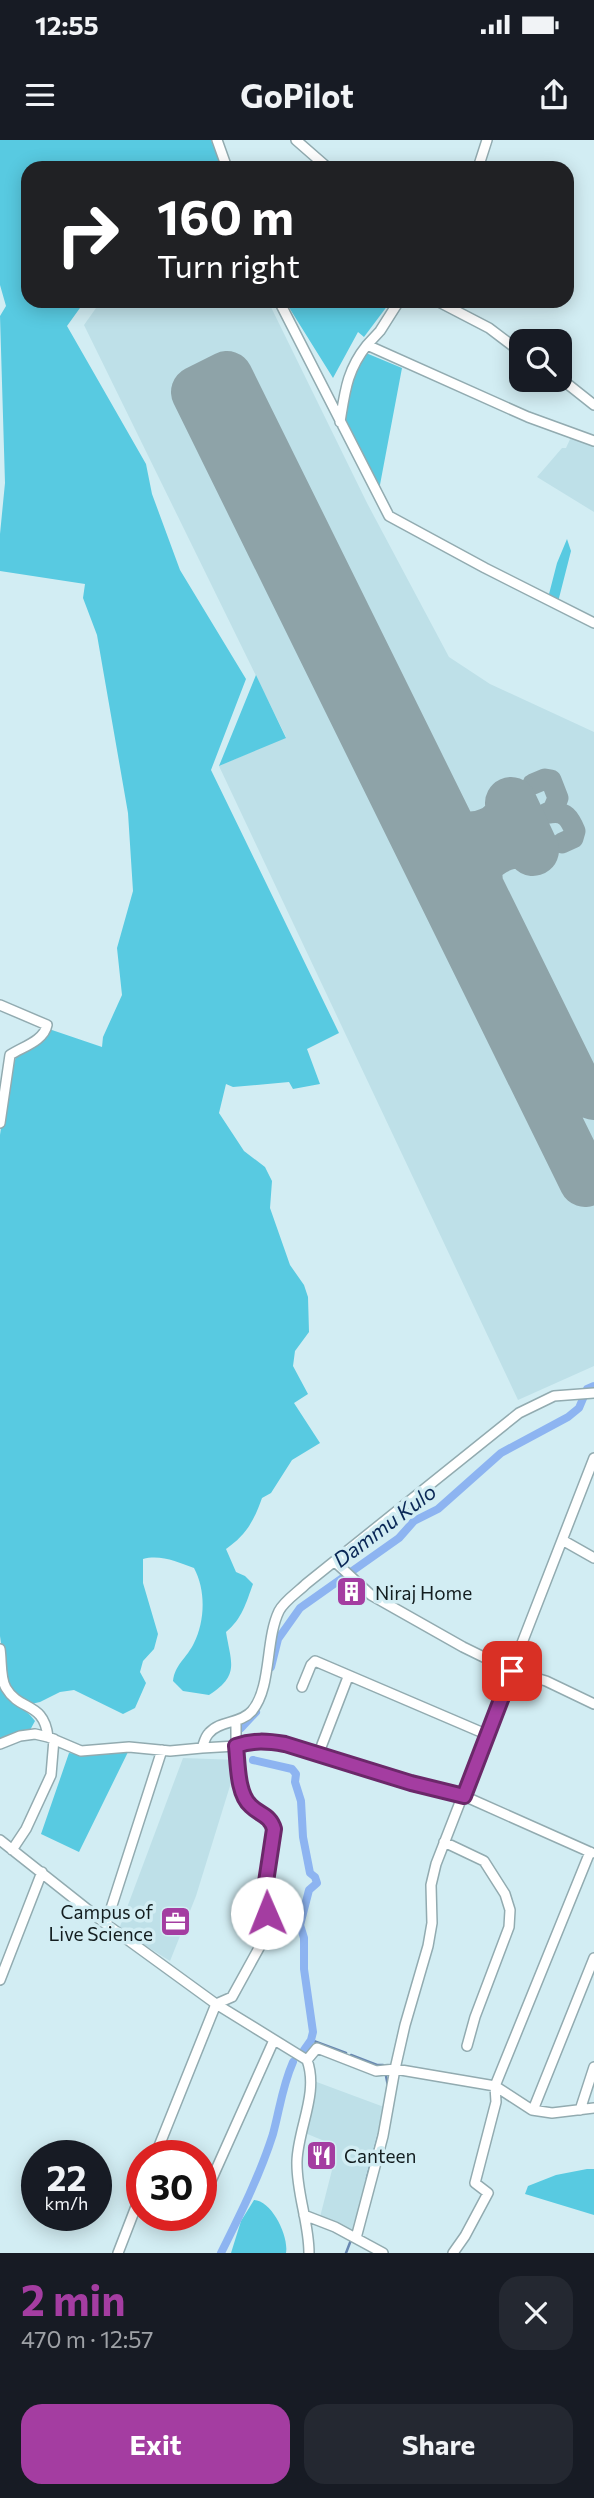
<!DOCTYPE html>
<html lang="en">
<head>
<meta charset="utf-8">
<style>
  :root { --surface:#171b24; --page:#242831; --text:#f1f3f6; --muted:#9ea1a6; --accent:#a43da1 }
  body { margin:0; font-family:Commissioner,sans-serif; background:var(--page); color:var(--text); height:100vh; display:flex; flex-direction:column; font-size:26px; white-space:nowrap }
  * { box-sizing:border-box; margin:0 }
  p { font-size:23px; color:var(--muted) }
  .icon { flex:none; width:38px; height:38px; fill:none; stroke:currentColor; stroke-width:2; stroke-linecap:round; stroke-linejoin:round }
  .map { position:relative; height:2113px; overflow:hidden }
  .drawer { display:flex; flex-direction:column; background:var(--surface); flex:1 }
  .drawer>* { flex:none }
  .hud { position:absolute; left:21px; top:21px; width:553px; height:147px; border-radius:21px; box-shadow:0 4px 18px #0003; background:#202124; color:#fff; overflow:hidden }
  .buttons { position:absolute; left:509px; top:189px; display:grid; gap:14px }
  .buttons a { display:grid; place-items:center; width:63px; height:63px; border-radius:14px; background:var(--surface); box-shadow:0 4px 18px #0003; font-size:35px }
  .speed { position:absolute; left:21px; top:2000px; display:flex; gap:14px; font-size:35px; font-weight:700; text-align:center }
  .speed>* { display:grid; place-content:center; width:91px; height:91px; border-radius:50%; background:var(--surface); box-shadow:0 4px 18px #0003; line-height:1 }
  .speed small { font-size:18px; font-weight:400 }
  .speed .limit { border:10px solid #d22; background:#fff; color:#111 }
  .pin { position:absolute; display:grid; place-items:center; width:60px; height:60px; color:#fff; margin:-30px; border-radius:14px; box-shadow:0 4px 10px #0006 }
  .me { position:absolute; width:77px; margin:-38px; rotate:359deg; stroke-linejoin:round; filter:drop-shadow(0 0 5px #0008) }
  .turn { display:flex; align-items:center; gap:24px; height:147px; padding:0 21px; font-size:32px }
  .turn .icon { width:91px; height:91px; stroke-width:2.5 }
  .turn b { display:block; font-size:49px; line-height:60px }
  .round { display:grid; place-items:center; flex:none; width:74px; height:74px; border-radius:21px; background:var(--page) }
  .head { display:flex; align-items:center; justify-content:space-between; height:119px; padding:0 21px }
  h1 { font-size:42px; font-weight:700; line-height:52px; color:var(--accent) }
  .cta { display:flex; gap:14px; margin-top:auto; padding:14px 21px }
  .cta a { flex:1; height:80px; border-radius:21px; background:var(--accent); color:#fff; font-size:28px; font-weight:700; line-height:80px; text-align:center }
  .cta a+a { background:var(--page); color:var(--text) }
  .status { display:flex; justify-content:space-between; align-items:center; height:49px; padding:0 35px; background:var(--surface); direction:ltr }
  .status svg { height:19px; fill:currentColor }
  header { display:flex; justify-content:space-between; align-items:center; height:91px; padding:0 21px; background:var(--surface); font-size:32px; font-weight:700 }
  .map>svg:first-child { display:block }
</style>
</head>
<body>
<div class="status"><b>12:55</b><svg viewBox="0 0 49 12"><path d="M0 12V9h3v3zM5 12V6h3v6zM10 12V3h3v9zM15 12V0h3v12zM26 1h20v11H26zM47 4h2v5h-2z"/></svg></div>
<header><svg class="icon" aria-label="menu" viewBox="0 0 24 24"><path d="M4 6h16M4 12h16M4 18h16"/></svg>GoPilot<svg class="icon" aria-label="share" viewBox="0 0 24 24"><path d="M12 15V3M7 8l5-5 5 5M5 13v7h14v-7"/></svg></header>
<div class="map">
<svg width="594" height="2113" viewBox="0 0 594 2113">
  <rect width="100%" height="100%" fill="#d2edf3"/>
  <path fill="#bee0e8" d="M 101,161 L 268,161 L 367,363 L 449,517 L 490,544 L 594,592 L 594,1226 L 518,1260 L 219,626 L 286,597 L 84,185 Z
    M 571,297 L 594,305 L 594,372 L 537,337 L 562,308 L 566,308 Z
    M 183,1618 L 238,1620 L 196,1756 L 170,1821 L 119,1789 Z
    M 314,1941 L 384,1967 L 353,2091 L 320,2077 L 332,2030 L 308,2022 L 312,2010 L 330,2016 L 334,2005 L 305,1993 Z"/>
  <path fill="#58cae1" d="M 0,0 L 211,0 L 222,28 L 28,28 L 28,161 L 85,161 L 67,186 L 146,324 L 152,354 L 180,430 L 246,539 L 211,630 L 339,893 L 307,909 L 320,944 L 293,949 L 289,942 L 233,947 L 226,944 L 219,973 L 244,1011 L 265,1027 L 272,1041 L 270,1068 L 290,1125 L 304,1145 L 308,1157 L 309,1192 L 295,1211 L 293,1226 L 308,1254 L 294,1263 L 320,1303 L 292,1320 L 271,1353 L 262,1358 C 254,1381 246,1395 226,1409 L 236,1432 L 245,1436 L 253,1444 C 246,1463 242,1479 226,1492 C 231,1523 240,1535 209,1555 L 183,1551 L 173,1541 C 175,1524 187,1518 194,1503 C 205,1481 206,1450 194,1428 C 178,1422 160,1414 143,1419 L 143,1443 L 158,1494 L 154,1509 L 143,1521 L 140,1532 L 146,1543 L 135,1568 L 123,1574 L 74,1550 L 60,1552 L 40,1562 L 31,1564 L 21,1558 L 7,1544 L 0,1496 L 0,995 C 4,973 5,936 16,918 C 23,904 39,910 49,889 L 102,907 L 103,897 L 122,855 L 117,808 L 133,751 L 128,673 L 97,495 L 83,458 L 85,444 L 0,431 L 0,394 L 5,343 L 0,176 L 6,166 L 0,145 Z
    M 285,161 L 391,161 L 364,197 L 358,192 L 333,238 Z
    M 366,213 L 402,228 L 379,350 L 345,287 L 350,241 L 358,223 Z
    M 567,399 L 571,411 L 558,462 L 548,458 L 557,423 Z
    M 256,535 L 286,598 L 219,626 Z
    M 0,1541 C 5,1564 23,1564 35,1581 L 29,1592 L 0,1602 Z
    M 128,1612 L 79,1712 L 41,1694 L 69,1613 L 89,1615 Z
    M 587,2029 L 594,2029 L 594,2075 L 525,2054 L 528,2046 L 556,2035 Z
    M 254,2060 C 272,2061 289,2096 286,2113 L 231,2113 L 241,2081 Z"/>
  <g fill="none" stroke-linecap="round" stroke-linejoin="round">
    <path stroke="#6887b2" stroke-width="2.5" d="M 311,1900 L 346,1913
      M 351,1915 L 377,1925 L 383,1925
      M 386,1936 L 388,1946
      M 367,2038 L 380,1990
      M 346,2113 L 351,2100"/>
    <path stroke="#8db4f1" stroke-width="8" d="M 271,1527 L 278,1499 L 300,1468 L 399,1398 L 414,1381 L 438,1369 L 501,1313 L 568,1277 L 579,1268 L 587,1249 L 594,1246
      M 241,1588 L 256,1572
      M 253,1620 L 292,1629 L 296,1634 L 295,1642 L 301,1661 L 303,1697 L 310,1733 L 315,1737 L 317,1743 L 309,1750 L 300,1785 L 304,1798 L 304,1829 L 313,1892 L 311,1900 L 304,1910
      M 221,2113 C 240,2075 260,2035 273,1994 C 280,1968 282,1947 293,1922"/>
    <path stroke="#8ea3a8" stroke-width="21" d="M 410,647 C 424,676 436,721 477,709
      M 550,673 C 565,670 570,679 575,691 L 573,698 L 562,703
      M 489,807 C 475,777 442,734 477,709 L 553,670 L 558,658 L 551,640 L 545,639 L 533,644"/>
    <path stroke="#8ea3a8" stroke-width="52" d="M 594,954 L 576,946 L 477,745 L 476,727 C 485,709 519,693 533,710 L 511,663 C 515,690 472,706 452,693 L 227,237 L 197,252 L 585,1041 L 594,1036"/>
    <defs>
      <path id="street" d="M 217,0 L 227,28
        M 296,0 L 328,28
        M 478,28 L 487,0
        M 279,161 L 389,376 L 485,428 L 594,483
        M 399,161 L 380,191 L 367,205 L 528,277 L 594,301
        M 437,161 L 489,188 L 522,213
        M 560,238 L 594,265
        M 340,282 C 345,251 347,230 367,205
        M 0,865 L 47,885 C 44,901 22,907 10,915 L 0,983
        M 564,1401 L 594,1418
        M 335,1422 L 371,1455 L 463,1507 L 512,1531 L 546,1541 L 594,1564
        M 0,1509 C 2,1521 0,1538 6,1548 C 20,1572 44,1561 48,1597
        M 302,1547 L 311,1525 L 315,1521 L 488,1595
        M 0,1604 L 20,1596 L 35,1594 L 48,1597 L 81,1611 L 129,1607 L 170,1611 L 202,1608 C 204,1603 205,1597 209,1593 C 220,1580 241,1584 252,1571 C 272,1547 265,1500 279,1471 C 284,1461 298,1452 306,1444 L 519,1273 L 554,1256 L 594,1253
        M 202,1608 L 236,1606 L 249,1601 L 268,1601 L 285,1604 L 411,1643 L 464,1656 L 592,1713
        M 318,1615 L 348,1537
        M 0,1700 L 106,1784 L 216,1864 L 307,1920 C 319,1953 298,1988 297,2021 C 296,2052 309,2082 309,2113
        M 444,1702 L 484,1721 L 505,1754 L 510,1770 L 509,1787 L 475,1877 L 467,1906
        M 12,1710 L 26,1689 L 51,1635 L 54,1599
        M 106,1784 L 162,1610
        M 0,1840 L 42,1732
        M 307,1920 L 317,1908 L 376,1931 L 395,1929 L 495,1946 L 532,1970 L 552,1973 L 594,1968
        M 533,1970 L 594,1818
        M 580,1970 L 594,1927
        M 155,2016 L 216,1864 L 232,1857 L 265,1797 L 267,1773 L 266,1742 L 274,1689 C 270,1674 256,1674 248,1663 C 235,1645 236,1603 236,1581
        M 210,2043 L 274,1900
        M 304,2075 L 335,2087 L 383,2113
        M 356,2098 L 383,1996 L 395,1929 L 405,1885 L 428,1806 L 432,1783 L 431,1745 L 436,1724 L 594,1318
        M 118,2113 L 142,2051
        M 453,2113 L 465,2096 L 488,2053 L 475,2043 L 496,1962 L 495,1946 L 590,1712"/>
    </defs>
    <use href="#street" stroke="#92abb0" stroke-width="12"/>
    <use href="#street" stroke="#fff" stroke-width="9"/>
  </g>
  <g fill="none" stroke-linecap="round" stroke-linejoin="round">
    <defs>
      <path id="route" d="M 267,1773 L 266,1742 L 274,1689 C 270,1675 260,1675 251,1666 C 237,1654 238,1623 236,1606 C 253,1600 267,1601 285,1604 L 411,1643 L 464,1656 L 512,1531"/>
    </defs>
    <use href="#route" stroke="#6b2869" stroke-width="18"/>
    <use href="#route" stroke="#a43da1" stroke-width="12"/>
  </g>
  <defs>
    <symbol id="building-square" viewBox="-11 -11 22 22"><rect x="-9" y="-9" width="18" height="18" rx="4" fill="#a43da1" stroke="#d2edf3"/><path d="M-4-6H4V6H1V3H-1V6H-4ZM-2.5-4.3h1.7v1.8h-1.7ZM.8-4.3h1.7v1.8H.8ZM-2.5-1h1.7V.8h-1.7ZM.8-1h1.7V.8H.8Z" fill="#fff"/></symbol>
    <symbol id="office-square" viewBox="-11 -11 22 22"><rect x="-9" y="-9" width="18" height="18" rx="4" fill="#a43da1" stroke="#d2edf3"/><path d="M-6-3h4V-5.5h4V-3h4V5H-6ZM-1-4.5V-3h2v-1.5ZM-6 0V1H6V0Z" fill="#fff"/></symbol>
    <symbol id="restaurant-square" viewBox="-11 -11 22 22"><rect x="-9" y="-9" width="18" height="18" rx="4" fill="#a43da1" stroke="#d2edf3"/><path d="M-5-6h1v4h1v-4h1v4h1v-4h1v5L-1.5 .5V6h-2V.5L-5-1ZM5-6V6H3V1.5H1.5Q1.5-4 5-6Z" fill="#fff"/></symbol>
  </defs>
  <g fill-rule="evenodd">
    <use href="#building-square" x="334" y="1434" width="35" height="35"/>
    <use href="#office-square" x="158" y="1764" width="35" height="35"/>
    <use href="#restaurant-square" x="304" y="1998" width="35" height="35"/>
  </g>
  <g text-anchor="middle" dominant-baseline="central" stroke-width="7" stroke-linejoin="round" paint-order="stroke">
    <g font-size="19" fill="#131d1f" stroke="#d2edf3" text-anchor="start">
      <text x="375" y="1452">Niraj Home</text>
      <text x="153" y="1771" text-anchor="end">Campus of<tspan x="153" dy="22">Live Science</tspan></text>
      <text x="344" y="2015">Canteen</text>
    </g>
    <g font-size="21" font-style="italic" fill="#092756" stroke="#d2edf3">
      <text transform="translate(384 1385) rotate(-37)">Dammu Kulo</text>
    </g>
  </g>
</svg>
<div class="buttons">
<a><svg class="icon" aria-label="search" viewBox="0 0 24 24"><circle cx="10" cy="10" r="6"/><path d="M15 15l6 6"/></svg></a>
</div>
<div class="speed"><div>22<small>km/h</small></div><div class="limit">30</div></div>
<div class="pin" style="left:512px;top:1531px;background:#d93025"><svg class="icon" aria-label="arrive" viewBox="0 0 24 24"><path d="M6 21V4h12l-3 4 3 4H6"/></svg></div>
<svg class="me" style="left:267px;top:1773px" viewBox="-20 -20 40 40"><circle r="19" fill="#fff"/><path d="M0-13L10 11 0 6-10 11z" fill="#a43da1"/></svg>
<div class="hud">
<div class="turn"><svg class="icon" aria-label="right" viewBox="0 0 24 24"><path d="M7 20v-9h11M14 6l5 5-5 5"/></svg><div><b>160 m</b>Turn right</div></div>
</div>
</div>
<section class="drawer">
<div class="head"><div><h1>2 min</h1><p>470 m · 12:57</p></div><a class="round"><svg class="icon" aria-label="close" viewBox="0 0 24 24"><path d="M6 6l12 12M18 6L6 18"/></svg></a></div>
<div class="cta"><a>Exit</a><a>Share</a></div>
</section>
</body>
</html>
